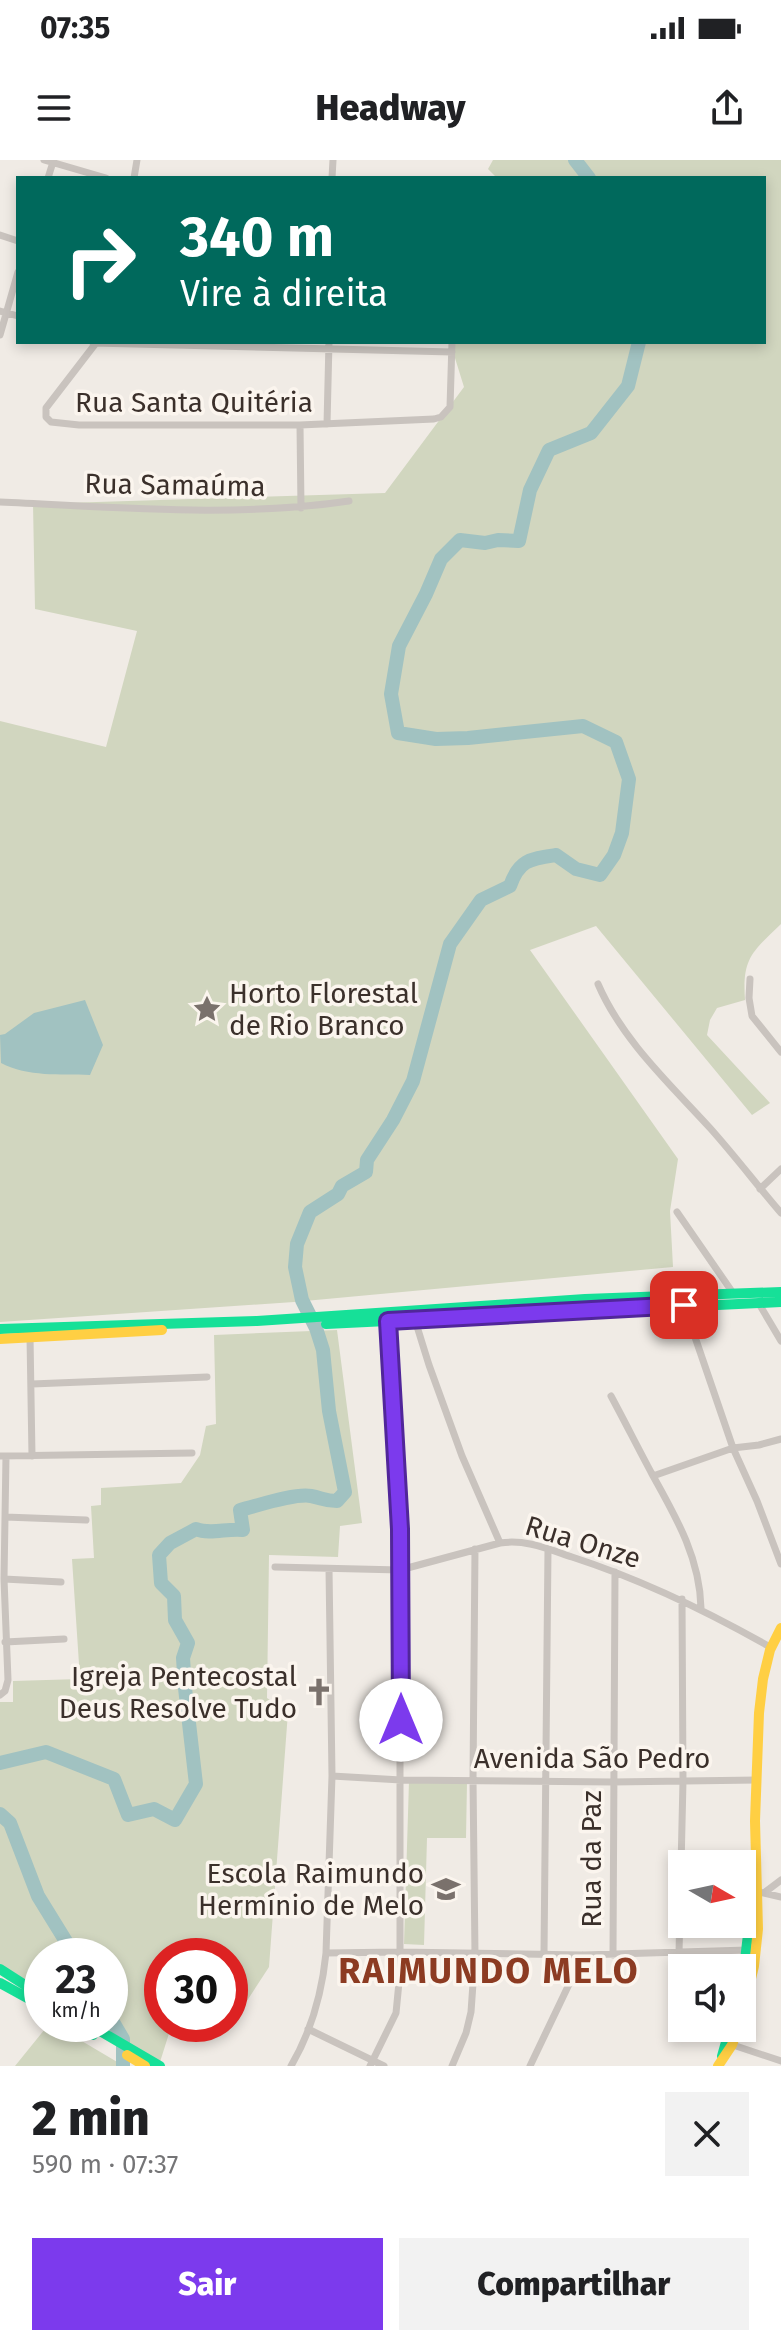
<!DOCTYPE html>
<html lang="pt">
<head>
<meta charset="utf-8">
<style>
  :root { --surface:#fff; --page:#f2f2f2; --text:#202124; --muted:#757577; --accent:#7c3aed }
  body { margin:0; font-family:"Fira Sans",sans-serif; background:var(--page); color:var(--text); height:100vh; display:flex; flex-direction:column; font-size:30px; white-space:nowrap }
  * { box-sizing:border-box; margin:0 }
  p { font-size:26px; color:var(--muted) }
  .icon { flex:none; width:44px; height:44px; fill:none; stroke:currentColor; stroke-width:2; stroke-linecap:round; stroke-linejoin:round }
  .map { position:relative; height:1906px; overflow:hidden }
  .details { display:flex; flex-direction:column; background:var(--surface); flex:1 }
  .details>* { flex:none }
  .top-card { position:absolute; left:16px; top:16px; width:750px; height:168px; border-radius:0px; box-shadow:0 4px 12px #0003; background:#00695c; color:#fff; overflow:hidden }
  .needle { width:52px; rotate:99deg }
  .fabs { position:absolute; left:668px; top:1690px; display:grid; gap:16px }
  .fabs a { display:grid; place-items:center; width:88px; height:88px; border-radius:0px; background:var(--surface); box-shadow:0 4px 12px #0003; font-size:40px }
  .speed { position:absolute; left:24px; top:1778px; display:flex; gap:16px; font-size:40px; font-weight:700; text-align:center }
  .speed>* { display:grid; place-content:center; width:104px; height:104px; border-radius:50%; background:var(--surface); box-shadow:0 4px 12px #0003; line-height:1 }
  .speed small { font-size:20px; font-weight:400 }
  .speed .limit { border:12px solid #d22; background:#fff; color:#111 }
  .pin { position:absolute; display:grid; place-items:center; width:68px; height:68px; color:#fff; margin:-34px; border-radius:16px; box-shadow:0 4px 12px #0006 }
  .me { position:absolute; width:88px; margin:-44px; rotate:0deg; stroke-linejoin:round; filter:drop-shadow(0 0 6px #0008) }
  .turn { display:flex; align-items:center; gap:28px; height:168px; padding:0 32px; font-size:36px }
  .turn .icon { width:104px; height:104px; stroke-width:2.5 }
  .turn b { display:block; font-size:56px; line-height:68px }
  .round { display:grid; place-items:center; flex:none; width:84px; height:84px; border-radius:0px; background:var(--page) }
  .overview { display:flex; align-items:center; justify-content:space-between; height:136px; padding:0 32px }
  h1 { font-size:48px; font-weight:800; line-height:60px }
  .cta { display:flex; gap:16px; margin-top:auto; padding:16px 32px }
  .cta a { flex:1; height:92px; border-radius:0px; background:var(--accent); color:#fff; font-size:32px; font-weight:800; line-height:92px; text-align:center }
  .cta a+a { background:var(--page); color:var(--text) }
  .status { display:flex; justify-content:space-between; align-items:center; height:56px; padding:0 40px; background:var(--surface); direction:ltr }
  .status svg { height:22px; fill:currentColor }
  header { display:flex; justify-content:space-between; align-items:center; height:104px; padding:0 32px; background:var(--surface); font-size:36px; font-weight:800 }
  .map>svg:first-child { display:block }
</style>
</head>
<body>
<div class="status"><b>07:35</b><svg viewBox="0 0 49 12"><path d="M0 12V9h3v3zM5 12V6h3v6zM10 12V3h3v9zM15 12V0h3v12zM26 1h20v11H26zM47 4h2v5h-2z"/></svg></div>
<header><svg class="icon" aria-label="menu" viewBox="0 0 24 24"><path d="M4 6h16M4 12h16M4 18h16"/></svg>Headway<svg class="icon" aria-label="share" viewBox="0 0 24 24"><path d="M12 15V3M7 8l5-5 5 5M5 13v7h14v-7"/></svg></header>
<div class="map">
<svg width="781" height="1906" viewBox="0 0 781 1906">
  <rect width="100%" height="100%" fill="#f0ebe5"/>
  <path fill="#d1d6bf" d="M 493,0 L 781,0 L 781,764 C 752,792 742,798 745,840 L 717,848 L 710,860 L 707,875 L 770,943 L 752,955 L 596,766 L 530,790 L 678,999 L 670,1051 L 673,1107 L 294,1142 L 0,1162 L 0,561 L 106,587 L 137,471 L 35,449 L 33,344 L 385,333 L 464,227 L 450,182 L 764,182 L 764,18 L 497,18 L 488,9 Z
    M 337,1170 L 362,1363 L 340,1366 L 338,1397 L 269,1395 L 267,1538 L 288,1552 L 269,1807 L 243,1847 L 230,1840 L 230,1796 L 162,1796 L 162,1864 L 172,1864 L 160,1902 L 98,1864 L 110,1864 L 110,1796 L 42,1796 L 42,1830 L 0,1804 L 0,1542 L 13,1542 L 13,1521 L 80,1519 L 72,1399 L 94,1398 L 91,1346 L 101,1345 L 101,1328 L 181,1323 L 200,1295 L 206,1266 L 216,1264 L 214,1175 Z
    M 409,1621 L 467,1622 L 466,1678 L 427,1678 L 424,1785 L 404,1784 Z
    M 49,1864 L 53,1864 L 124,1906 L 15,1906 Z"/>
  <path fill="#a1c2c1" d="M 85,840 L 103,885 L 90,915 C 60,914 28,917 1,903 L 0,875 L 5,874 L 34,853 Z"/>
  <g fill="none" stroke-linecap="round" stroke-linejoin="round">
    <path stroke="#a1c2c1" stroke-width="14" d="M 575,0 L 589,18
      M 0,1603 L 46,1592 L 114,1619 L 128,1655 L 154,1649 L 175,1660 L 196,1624 L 185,1528 L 183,1498 L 188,1483 L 175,1460 L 174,1436 L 161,1423 L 159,1395 L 170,1383 L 196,1369 C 210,1375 227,1368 243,1370 L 240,1350 C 257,1346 294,1333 311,1336 C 322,1338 325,1341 337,1341 L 345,1332 L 329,1251 L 323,1190 L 316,1168 L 302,1140 L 295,1107 L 297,1084 L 310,1052 L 338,1034 L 342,1026 L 366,1012 L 367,1000 L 393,960 L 413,921 L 450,784 L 481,740 L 510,726 C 519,700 530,699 556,695 L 576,709 L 600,715 L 614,695 L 622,673 L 629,619 L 616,582 L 583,566 L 468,578 L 436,579 L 398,573 L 391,534 L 399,486 L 426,434 L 441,399 L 460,380 L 485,383 L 498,380 L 519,381 L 530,330 L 549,290 L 591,273 L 628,226 L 639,182
      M 0,1654 L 10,1663 L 38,1736 L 75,1796
      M 110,1857 L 123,1879 L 123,1906"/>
    <path stroke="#c9c3be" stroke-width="7" d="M 44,0 L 106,18
      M 48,18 L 53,2
      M 134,18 L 137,0
      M 332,18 L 333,0
      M 0,75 L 18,81
      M 0,151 L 18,156
      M 0,175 L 18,112
      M 93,183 L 452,192
      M 96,183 L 46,248 L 46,257 L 51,262 L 79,265 L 300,265 L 434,259 L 441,257 L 450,247 L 452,182
      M 327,264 L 329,182
      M 300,265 L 301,348
      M 0,342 C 116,347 234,358 349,341
      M 750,819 L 749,838 L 752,856 L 781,892
      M 598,824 C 622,880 670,924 710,968 C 735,996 757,1025 781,1053
      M 760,1029 L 781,1009
      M 677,1052 L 733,1133
      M 758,1142 L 781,1181
      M 684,1145 L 733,1288 L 757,1341 L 781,1404
      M 415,1160 L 429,1205 L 462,1296 L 500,1383
      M 30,1177 L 32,1296
      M 32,1224 L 207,1217
      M 611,1236 C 625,1262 638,1288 652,1314 C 676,1357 700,1398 701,1448
      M 0,1296 L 192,1293
      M 653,1316 L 733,1288 L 759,1285 L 781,1279
      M 5,1357 L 86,1360
      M 275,1407 L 400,1410 L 500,1383 C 526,1379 548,1389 572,1397 C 643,1420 705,1450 770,1487
      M 4,1419 L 61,1422
      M 5,1482 L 64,1479
      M 0,1535 L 5,1531 L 8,1520 L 4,1419 L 6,1296
      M 332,1616 L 401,1620 L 613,1622 L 757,1620
      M 754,1731 L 764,1733 L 781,1720
      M 764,1733 L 781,1737
      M 326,1793 L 400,1792 L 583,1795 L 747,1790
      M 679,1793 L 683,1621 L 682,1439
      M 544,1794 L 548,1389
      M 613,1795 L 615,1412
      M 308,1869 L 384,1906
      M 730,1884 L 781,1901
      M 291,1906 C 311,1872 322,1833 326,1793 L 332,1616 L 329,1409
      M 370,1906 L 396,1853 L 400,1812 L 400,1369 L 388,1161
      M 452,1906 L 466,1873 L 471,1852 L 475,1795 L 473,1619 L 475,1389
      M 530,1906 L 583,1795"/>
    <path stroke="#16e098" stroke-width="10" d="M 326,1164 L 781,1142
      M 0,1169 L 257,1161 L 585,1139 L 781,1132
      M 0,1809 L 42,1836
      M 0,1823 L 42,1846
      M 742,1825 L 754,1724
      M 74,1864 L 93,1875
      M 88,1864 L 160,1906
      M 722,1896 L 730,1868"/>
    <path stroke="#ffcf43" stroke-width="10" d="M 0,1179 L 162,1170
      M 742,1856 L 754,1806 L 758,1769 L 755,1661 L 759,1553 L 763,1519 L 770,1490 L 781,1468
      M 127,1895 L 145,1906
      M 718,1906 L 732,1885 L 738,1868"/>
  </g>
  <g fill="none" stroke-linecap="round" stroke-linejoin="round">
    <defs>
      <path id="route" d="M 401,1560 L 400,1369 L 388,1161 L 684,1145"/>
    </defs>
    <use href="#route" stroke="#51269a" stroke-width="20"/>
    <use href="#route" stroke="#7c3aed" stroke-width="14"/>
  </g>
  <defs>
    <symbol id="sight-bare" viewBox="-9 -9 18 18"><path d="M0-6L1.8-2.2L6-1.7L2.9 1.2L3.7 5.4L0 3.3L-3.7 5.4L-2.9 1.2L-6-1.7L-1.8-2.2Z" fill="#7a716c" stroke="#fbf5ee" stroke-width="2.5" paint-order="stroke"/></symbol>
    <symbol id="church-bare" viewBox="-9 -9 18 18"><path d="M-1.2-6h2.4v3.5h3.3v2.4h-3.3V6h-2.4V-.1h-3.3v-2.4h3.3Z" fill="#7a716c" stroke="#fbf5ee" stroke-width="2.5" paint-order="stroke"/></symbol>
    <symbol id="school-bare" viewBox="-9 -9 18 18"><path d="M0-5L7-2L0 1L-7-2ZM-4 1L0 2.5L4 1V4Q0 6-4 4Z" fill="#7a716c" stroke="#fbf5ee" stroke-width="2.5" paint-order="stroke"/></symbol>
  </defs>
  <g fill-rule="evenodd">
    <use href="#sight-bare" x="187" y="829" width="40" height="40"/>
    <use href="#church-bare" x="299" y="1512" width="40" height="40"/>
    <use href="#school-bare" x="426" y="1709" width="40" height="40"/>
  </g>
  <g text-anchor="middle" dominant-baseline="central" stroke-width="7" stroke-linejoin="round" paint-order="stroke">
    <g font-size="28" fill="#3b302b" stroke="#fbf5ee">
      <text x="194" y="242">Rua Santa Quitéria</text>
      <text transform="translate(175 325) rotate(1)">Rua Samaúma</text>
      <text transform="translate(583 1382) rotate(17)">Rua Onze</text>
      <text x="592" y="1598">Avenida São Pedro</text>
      <text transform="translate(591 1699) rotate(-90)">Rua da Paz</text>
    </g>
    <g font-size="28" fill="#3b302b" stroke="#fbf5ee" text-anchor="end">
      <text x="229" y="833" text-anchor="start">Horto Florestal<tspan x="229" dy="32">de Rio Branco</tspan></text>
      <text x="297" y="1516">Igreja Pentecostal<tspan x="297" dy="32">Deus Resolve Tudo</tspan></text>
      <text x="424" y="1713">Escola Raimundo<tspan x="424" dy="32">Hermínio de Melo</tspan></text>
    </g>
    <g font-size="36" font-weight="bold" letter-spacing="2" fill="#8c3b22" stroke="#fbf5ee">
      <text x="489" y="1811">RAIMUNDO MELO</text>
    </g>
  </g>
</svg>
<div class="fabs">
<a><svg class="needle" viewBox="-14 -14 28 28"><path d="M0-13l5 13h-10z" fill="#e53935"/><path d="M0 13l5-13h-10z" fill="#757577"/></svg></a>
<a><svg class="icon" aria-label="sound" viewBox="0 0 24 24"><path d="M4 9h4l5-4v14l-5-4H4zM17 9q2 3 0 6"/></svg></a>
</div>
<div class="speed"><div>23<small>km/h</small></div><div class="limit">30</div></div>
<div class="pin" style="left:684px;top:1145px;background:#d93025"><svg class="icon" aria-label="arrive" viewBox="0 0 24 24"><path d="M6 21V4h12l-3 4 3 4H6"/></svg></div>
<svg class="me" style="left:401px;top:1560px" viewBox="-20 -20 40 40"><circle r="19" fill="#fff"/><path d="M0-13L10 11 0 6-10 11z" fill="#7c3aed"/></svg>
<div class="top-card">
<div class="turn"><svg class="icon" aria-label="right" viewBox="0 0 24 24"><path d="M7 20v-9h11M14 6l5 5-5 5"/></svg><div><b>340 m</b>Vire à direita</div></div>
</div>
</div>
<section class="details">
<div class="overview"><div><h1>2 min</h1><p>590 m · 07:37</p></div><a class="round"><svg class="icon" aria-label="close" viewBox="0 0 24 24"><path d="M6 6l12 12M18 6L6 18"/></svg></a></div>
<div class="cta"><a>Sair</a><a>Compartilhar</a></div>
</section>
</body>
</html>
